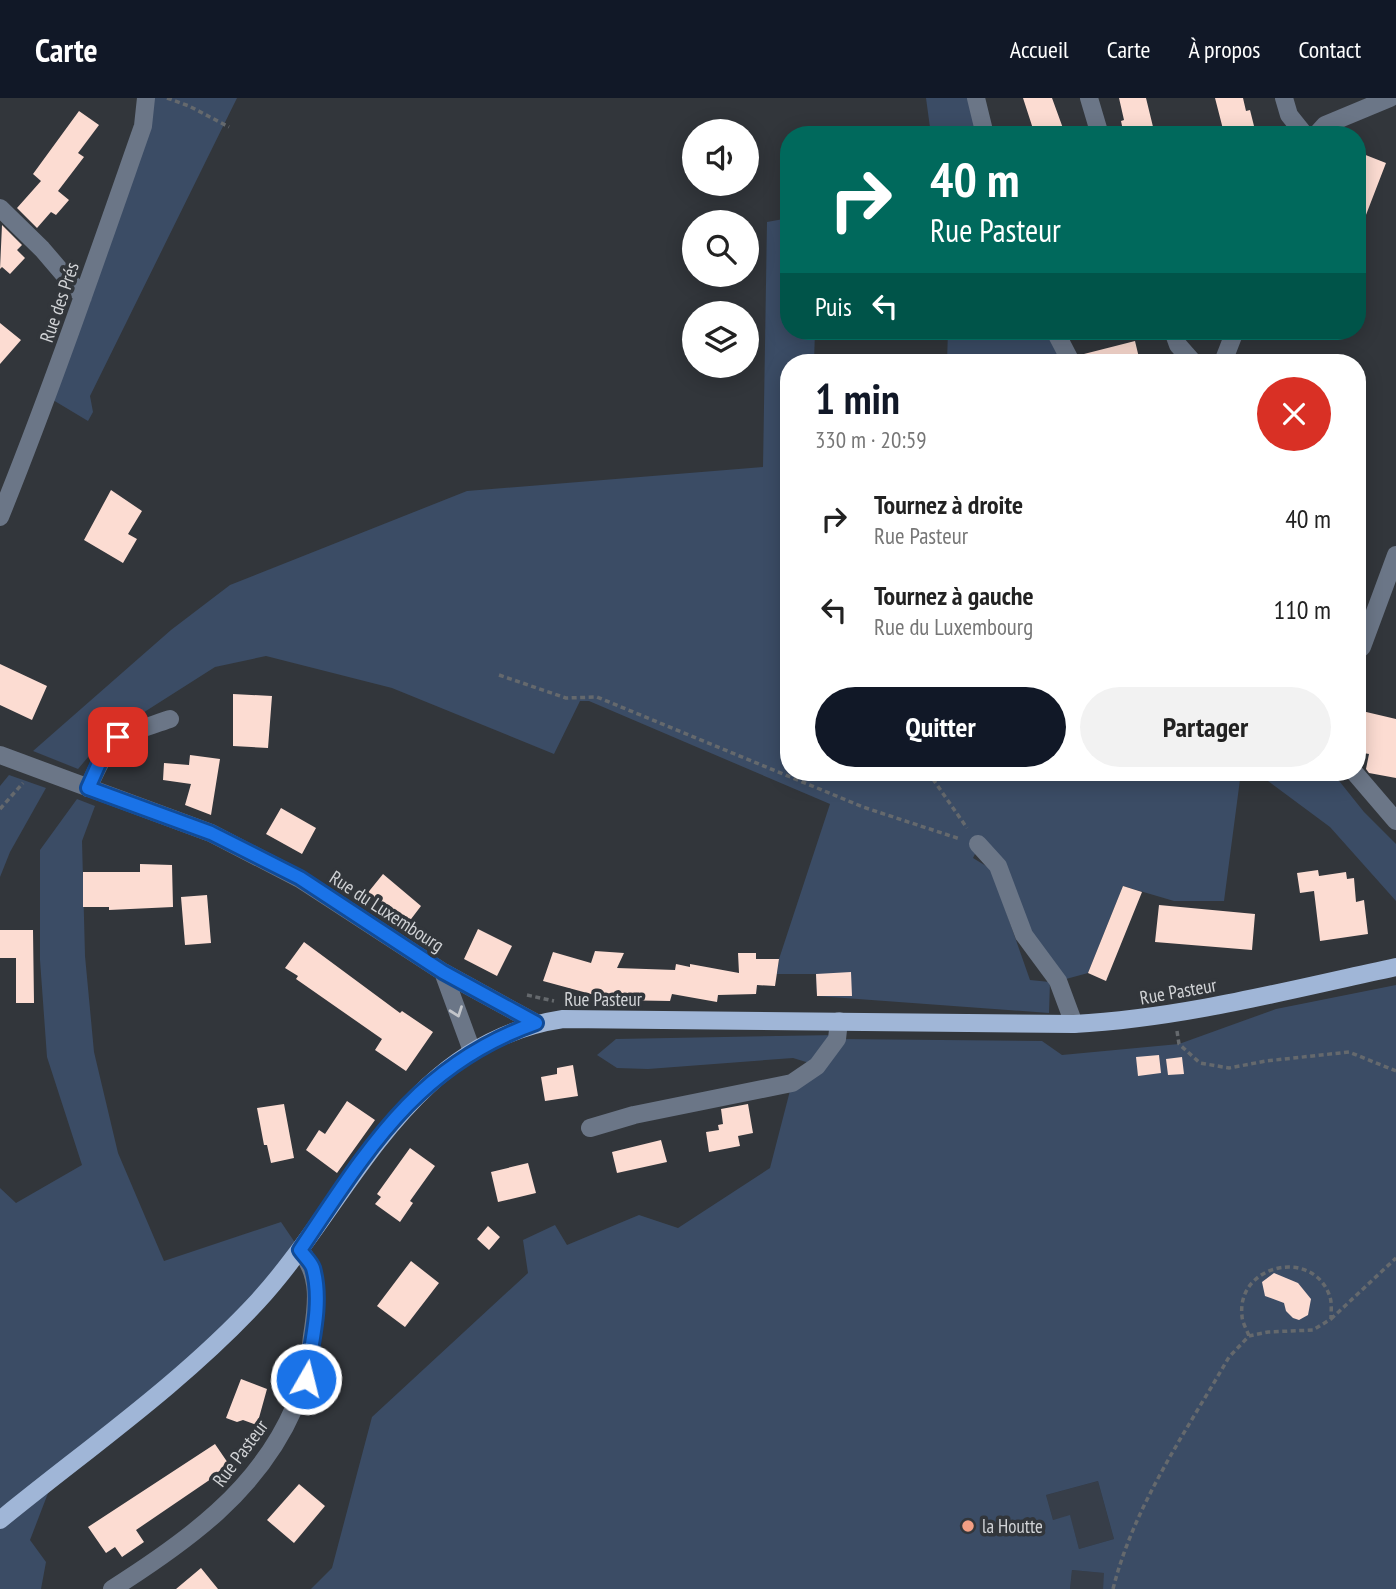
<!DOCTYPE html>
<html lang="fr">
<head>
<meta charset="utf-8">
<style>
  :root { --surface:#fff; --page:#f2f2f2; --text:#222; --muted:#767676; --accent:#111827 }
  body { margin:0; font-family:"PT Sans Narrow",sans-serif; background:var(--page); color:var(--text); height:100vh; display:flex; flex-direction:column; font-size:26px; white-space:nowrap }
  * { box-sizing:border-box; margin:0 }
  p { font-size:23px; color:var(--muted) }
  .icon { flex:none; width:38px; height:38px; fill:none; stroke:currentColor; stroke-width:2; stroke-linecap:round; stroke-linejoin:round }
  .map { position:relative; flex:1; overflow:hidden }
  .side { position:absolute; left:780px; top:256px; width:586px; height:427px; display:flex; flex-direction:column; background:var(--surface); border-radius:28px; box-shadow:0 4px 18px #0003 }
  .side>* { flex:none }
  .top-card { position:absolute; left:780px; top:28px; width:586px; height:214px; border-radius:28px; box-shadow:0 4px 18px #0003; background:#00695c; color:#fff; overflow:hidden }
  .buttons { position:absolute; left:682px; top:21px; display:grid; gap:14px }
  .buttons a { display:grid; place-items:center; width:77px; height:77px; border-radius:50%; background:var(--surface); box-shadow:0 4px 18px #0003; font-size:35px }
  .pin { position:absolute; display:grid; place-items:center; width:60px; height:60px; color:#fff; margin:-30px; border-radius:14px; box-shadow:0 4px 10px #0006 }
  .me { position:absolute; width:77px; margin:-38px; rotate:8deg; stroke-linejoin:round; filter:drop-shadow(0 0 5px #0008) }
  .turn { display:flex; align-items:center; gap:24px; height:147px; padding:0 35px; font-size:32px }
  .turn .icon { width:91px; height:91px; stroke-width:2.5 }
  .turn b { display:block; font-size:49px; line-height:60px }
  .then { display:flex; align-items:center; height:66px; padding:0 35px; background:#0003; gap:14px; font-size:26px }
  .round { display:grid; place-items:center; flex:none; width:74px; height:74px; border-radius:37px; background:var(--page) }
  .overview { display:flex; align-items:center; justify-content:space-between; height:119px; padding:0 35px }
  h1 { font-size:42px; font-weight:800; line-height:52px; color:var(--accent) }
  .action { display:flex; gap:14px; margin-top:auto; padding:14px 35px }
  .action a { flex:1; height:80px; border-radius:42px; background:var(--accent); color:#fff; font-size:28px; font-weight:800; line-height:80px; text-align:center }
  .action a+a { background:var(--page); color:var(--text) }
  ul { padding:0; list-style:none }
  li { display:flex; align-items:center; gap:21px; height:91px; padding:0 35px }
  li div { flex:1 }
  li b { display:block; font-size:26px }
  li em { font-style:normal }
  header { display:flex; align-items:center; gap:42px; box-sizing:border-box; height:98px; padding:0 35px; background:var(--accent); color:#fff }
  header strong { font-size:33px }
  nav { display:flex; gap:38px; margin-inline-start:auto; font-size:24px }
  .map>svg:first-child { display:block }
</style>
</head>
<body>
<header>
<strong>Carte</strong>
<nav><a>Accueil</a><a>Carte</a><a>À propos</a><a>Contact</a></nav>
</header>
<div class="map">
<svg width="1396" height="1491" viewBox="0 0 1396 1491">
  <rect width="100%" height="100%" fill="#32363b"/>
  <path fill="#373e49" d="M 1098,1383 L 1114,1441 L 1079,1451 L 1070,1418 L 1053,1422 L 1046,1397 Z
    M 1072,1472 L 1105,1475 L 1103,1491 L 1070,1491 Z"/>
  <path fill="#3b4c65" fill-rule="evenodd" d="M 146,0 L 237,0 L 90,298 L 93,314 L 88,323 L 48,299 Z
    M 926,0 L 976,0 L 985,37 L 931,37 Z
    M 789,120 L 789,233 L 815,233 L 814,264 L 789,264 L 789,674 L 1241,674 L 1224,803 L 1174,803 L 1123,788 L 1088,875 L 1066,881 L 1024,837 L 998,768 L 976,754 L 973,760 L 991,771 L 1030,882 L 1050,884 L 1049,915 L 817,898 L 816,876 L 777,876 L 779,861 L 830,706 L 589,603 L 580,603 L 554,656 L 392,590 L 266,558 L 215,569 L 105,639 L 78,671 L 33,653 L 171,532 L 230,487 L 467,393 L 763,369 L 767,124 Z
    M 948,233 L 1055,233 L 1071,264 L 947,264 Z
    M 1256,674 L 1332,674 L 1364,714 L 1396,746 L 1396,803 L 1330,729 Z
    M 9,677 L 46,690 L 10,754 L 0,779 L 0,688 Z
    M 77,701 L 95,708 L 82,743 L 85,858 L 94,954 L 118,1055 L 164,1163 L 281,1124 L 300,1152 L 257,1203 L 55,1377 L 30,1442 L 46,1464 L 41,1491 L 0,1491 L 0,1090 L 16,1105 L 82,1067 L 47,959 L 40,862 L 40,752 Z
    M 1396,887 L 1396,1491 L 1103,1491 L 1104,1475 L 1072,1472 L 1070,1491 L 311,1491 L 332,1470 L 372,1319 L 528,1175 L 523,1142 L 555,1127 L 567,1147 L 639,1117 L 678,1130 L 770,1070 L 792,985 L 816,967 L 793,960 L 648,971 L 617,970 L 597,957 L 616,941 L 838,937 L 837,941 L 1042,943 L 1062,957 L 1179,946 L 1276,911 ZM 1098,1383 L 1114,1441 L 1079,1451 L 1070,1417 L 1053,1422 L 1046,1397 Z"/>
  <path fill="#fcdcd2" d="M 1023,0 L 1052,0 L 1064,33 L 1035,37 Z
    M 1119,0 L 1146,0 L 1155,37 L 1124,37 L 1121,23 L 1124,22 Z
    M 1215,0 L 1243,0 L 1246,13 L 1250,12 L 1254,28 L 1224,35 Z
    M 79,13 L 99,27 L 78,55 L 84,59 L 58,93 L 69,102 L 56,117 L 51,114 L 37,130 L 17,110 L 41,83 L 33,76 Z
    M 1358,54 L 1386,65 L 1359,135 L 1358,134 Z
    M 2,127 L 22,147 L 17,152 L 25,160 L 10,176 L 2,169 L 0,171 Z
    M 0,225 L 21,242 L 0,266 Z
    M 1135,243 L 1140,264 L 1082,264 L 1080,257 Z
    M 111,392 L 142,413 L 128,436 L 137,441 L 123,465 L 84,442 Z
    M 0,566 L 47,588 L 32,622 L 0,607 Z
    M 233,596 L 272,598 L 268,650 L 233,648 Z
    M 1362,613 L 1396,621 L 1396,680 L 1369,675 L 1366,671 L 1369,656 L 1358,654 Z
    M 190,657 L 220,661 L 211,717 L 185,707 L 191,686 L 163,682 L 164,665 L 189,667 Z
    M 281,710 L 316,730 L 302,756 L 266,736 Z
    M 140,766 L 172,767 L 173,809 L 109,812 L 109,809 L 83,809 L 83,774 L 140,774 Z
    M 1318,772 L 1319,778 L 1346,774 L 1347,781 L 1354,780 L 1356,804 L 1364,802 L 1368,836 L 1320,843 L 1314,793 L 1300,795 L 1297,775 Z
    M 383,776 L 421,808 L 405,829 L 366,797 Z
    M 1123,788 L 1142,794 L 1106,883 L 1088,875 Z
    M 207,797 L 211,845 L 185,847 L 181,799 Z
    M 1159,807 L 1255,816 L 1252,852 L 1155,844 Z
    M 478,831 L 512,848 L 497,878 L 464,861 Z
    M 0,832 L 33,832 L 34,905 L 16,905 L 16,860 L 0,860 Z
    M 304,844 L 400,915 L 402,913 L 433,934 L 406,973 L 375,952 L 382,941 L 296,881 L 298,878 L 285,870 Z
    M 595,853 L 624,855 L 617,870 L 675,872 L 676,866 L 690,869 L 690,866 L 739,875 L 738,855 L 756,855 L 756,861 L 779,861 L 775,888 L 757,887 L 756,896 L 718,897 L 717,904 L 672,896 L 670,903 L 613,902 L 543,883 L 553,854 L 591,865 Z
    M 851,874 L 852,898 L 817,898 L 816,876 Z
    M 1159,957 L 1161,975 L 1138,978 L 1136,959 Z
    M 1182,959 L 1184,976 L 1168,977 L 1166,961 Z
    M 573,967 L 578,998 L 545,1003 L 541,979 L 557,976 L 557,970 Z
    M 347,1003 L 375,1022 L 337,1075 L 306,1052 L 319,1032 L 325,1036 Z
    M 284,1006 L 294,1060 L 271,1065 L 267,1047 L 264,1047 L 257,1010 Z
    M 748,1006 L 753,1035 L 738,1038 L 740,1048 L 709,1054 L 706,1034 L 719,1032 L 718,1027 L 723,1026 L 721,1011 Z
    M 661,1042 L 667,1064 L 617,1075 L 612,1054 Z
    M 410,1050 L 435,1068 L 410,1103 L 413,1105 L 400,1124 L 375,1106 L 381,1099 L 377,1096 Z
    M 528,1065 L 536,1095 L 498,1104 L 491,1074 Z
    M 488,1128 L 500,1139 L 489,1152 L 477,1141 Z
    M 411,1163 L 439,1185 L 405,1229 L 377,1208 Z
    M 1274,1175 L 1298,1185 L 1311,1201 L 1308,1217 L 1299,1222 L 1293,1220 L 1286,1213 L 1284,1205 L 1265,1198 L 1262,1184 Z
    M 241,1281 L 267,1291 L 257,1327 L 243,1322 L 237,1324 L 226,1320 Z
    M 215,1346 L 230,1368 L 136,1432 L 144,1444 L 122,1459 L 115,1449 L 106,1455 L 88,1429 Z
    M 299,1386 L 325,1408 L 294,1445 L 267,1422 Z
    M 201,1470 L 218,1491 L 176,1491 Z"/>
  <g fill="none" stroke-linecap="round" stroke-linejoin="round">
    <path stroke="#65696d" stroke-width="3.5" stroke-dasharray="5 3.5" stroke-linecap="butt" d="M 167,0 L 189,8 L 229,29
      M 499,577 L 566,600 L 597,599 L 863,709 L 960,741
      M 928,674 L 967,730
      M 0,711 L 23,685
      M 527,897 L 554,903
      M 1177,933 L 1179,946 L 1200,965 L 1229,970 L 1266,963 L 1349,954 L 1396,973
      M 1331,1221 L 1396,1160
      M 1113,1491 C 1134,1407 1186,1334 1229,1259 L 1249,1238 L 1268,1234 L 1313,1232 L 1331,1221 C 1331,1214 1332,1205 1330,1199 C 1314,1149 1236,1166 1242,1218 C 1242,1224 1247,1232 1249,1238"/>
    <path stroke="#6b7687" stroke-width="18" d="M 976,0 L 985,37
      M 1089,0 L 1100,37
      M 1284,0 L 1289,17 L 1305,37
      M 1316,37 L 1325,27 L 1390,0
      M 0,110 L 42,151 L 83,199
      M 1055,233 L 1071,264
      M 1173,233 L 1178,247 L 1193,264
      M 1223,264 L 1235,233
      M 0,419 C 52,290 97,159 143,28 L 146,0
      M 1358,552 L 1362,549 L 1396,457
      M 0,657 L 211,735 L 300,781 L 443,874 L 536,925
      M 1354,674 L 1396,723
      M 88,690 C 113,635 115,640 170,621
      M 978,746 L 998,768 L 1024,837 L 1058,883 L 1074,926
      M 443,874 L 472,953
      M 590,1030 L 634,1017 L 792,985 L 817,968 L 837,941 L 839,923
      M 112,1491 C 186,1444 258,1393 294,1310 C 298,1300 304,1290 306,1280 C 310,1267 310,1252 312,1238 C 317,1206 321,1178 300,1152"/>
    <path stroke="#a0b6d7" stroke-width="18" d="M 0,1422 C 87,1351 181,1286 258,1203 C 353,1099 406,944 563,921 L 1074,926 C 1183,920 1289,892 1396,869"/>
  </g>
  <defs><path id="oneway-chevron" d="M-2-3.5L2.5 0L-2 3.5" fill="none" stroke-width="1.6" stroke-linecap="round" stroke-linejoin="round" transform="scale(1.75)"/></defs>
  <use stroke="#c2c5ca" href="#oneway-chevron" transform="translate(457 914) rotate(70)"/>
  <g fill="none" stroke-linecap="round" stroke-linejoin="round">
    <defs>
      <path id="route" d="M 118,639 L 104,654 L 88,690 L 211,735 L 300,780 L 443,874 L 536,925 C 416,967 367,1053 300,1152 C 304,1158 311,1164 313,1170 C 323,1205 311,1246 306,1281"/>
    </defs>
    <use href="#route" stroke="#114b97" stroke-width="18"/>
    <use href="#route" stroke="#1a73e8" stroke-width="12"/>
  </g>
  <circle fill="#f39f84" stroke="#32363b" stroke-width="2.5" cx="968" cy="1428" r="7"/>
  <g text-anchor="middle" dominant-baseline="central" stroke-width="7" stroke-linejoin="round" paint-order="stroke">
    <g font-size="19" fill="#d1d3d6" stroke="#32363b">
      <text transform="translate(59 204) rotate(-71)">Rue des Prés</text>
      <text transform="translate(387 813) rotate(33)">Rue du Luxembourg</text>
      <text transform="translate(1178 893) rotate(-10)">Rue Pasteur</text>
      <text x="603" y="901">Rue Pasteur</text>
      <text transform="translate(240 1355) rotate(-53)">Rue Pasteur</text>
    </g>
    <g font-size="19" fill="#d1d3d6" stroke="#32363b" text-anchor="start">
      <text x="982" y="1428">la Houtte</text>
    </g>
  </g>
</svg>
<div class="buttons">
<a><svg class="icon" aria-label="sound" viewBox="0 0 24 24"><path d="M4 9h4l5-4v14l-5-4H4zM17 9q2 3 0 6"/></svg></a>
<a><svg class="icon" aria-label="search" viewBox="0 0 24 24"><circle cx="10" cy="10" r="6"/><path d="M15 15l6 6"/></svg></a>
<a><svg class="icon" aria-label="layers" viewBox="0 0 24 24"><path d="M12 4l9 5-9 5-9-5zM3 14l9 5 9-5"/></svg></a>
</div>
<div class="pin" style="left:118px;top:639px;background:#d93025"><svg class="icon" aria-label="arrive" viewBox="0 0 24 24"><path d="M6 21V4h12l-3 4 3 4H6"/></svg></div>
<svg class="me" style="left:306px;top:1281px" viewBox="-20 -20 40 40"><circle r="17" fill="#1a73e8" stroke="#fff" stroke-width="3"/><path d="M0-11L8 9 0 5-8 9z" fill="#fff"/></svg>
<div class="top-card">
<div class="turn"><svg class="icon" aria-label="right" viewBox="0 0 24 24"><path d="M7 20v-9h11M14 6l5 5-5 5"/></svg><div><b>40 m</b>Rue Pasteur</div></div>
<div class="then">Puis<svg class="icon" aria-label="left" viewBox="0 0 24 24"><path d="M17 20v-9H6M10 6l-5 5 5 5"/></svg></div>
</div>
<section class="side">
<div class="overview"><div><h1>1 min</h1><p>330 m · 20:59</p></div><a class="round" style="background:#d93025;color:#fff"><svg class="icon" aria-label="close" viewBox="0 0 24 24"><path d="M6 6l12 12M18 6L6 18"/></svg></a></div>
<ul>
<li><svg class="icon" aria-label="right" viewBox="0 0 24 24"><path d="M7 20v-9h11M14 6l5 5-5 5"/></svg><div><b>Tournez à droite</b><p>Rue Pasteur</p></div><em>40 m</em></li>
<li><svg class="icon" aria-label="left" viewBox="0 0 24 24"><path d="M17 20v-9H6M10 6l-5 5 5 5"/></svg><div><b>Tournez à gauche</b><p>Rue du Luxembourg</p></div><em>110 m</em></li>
</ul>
<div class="action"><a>Quitter</a><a>Partager</a></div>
</section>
</div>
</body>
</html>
